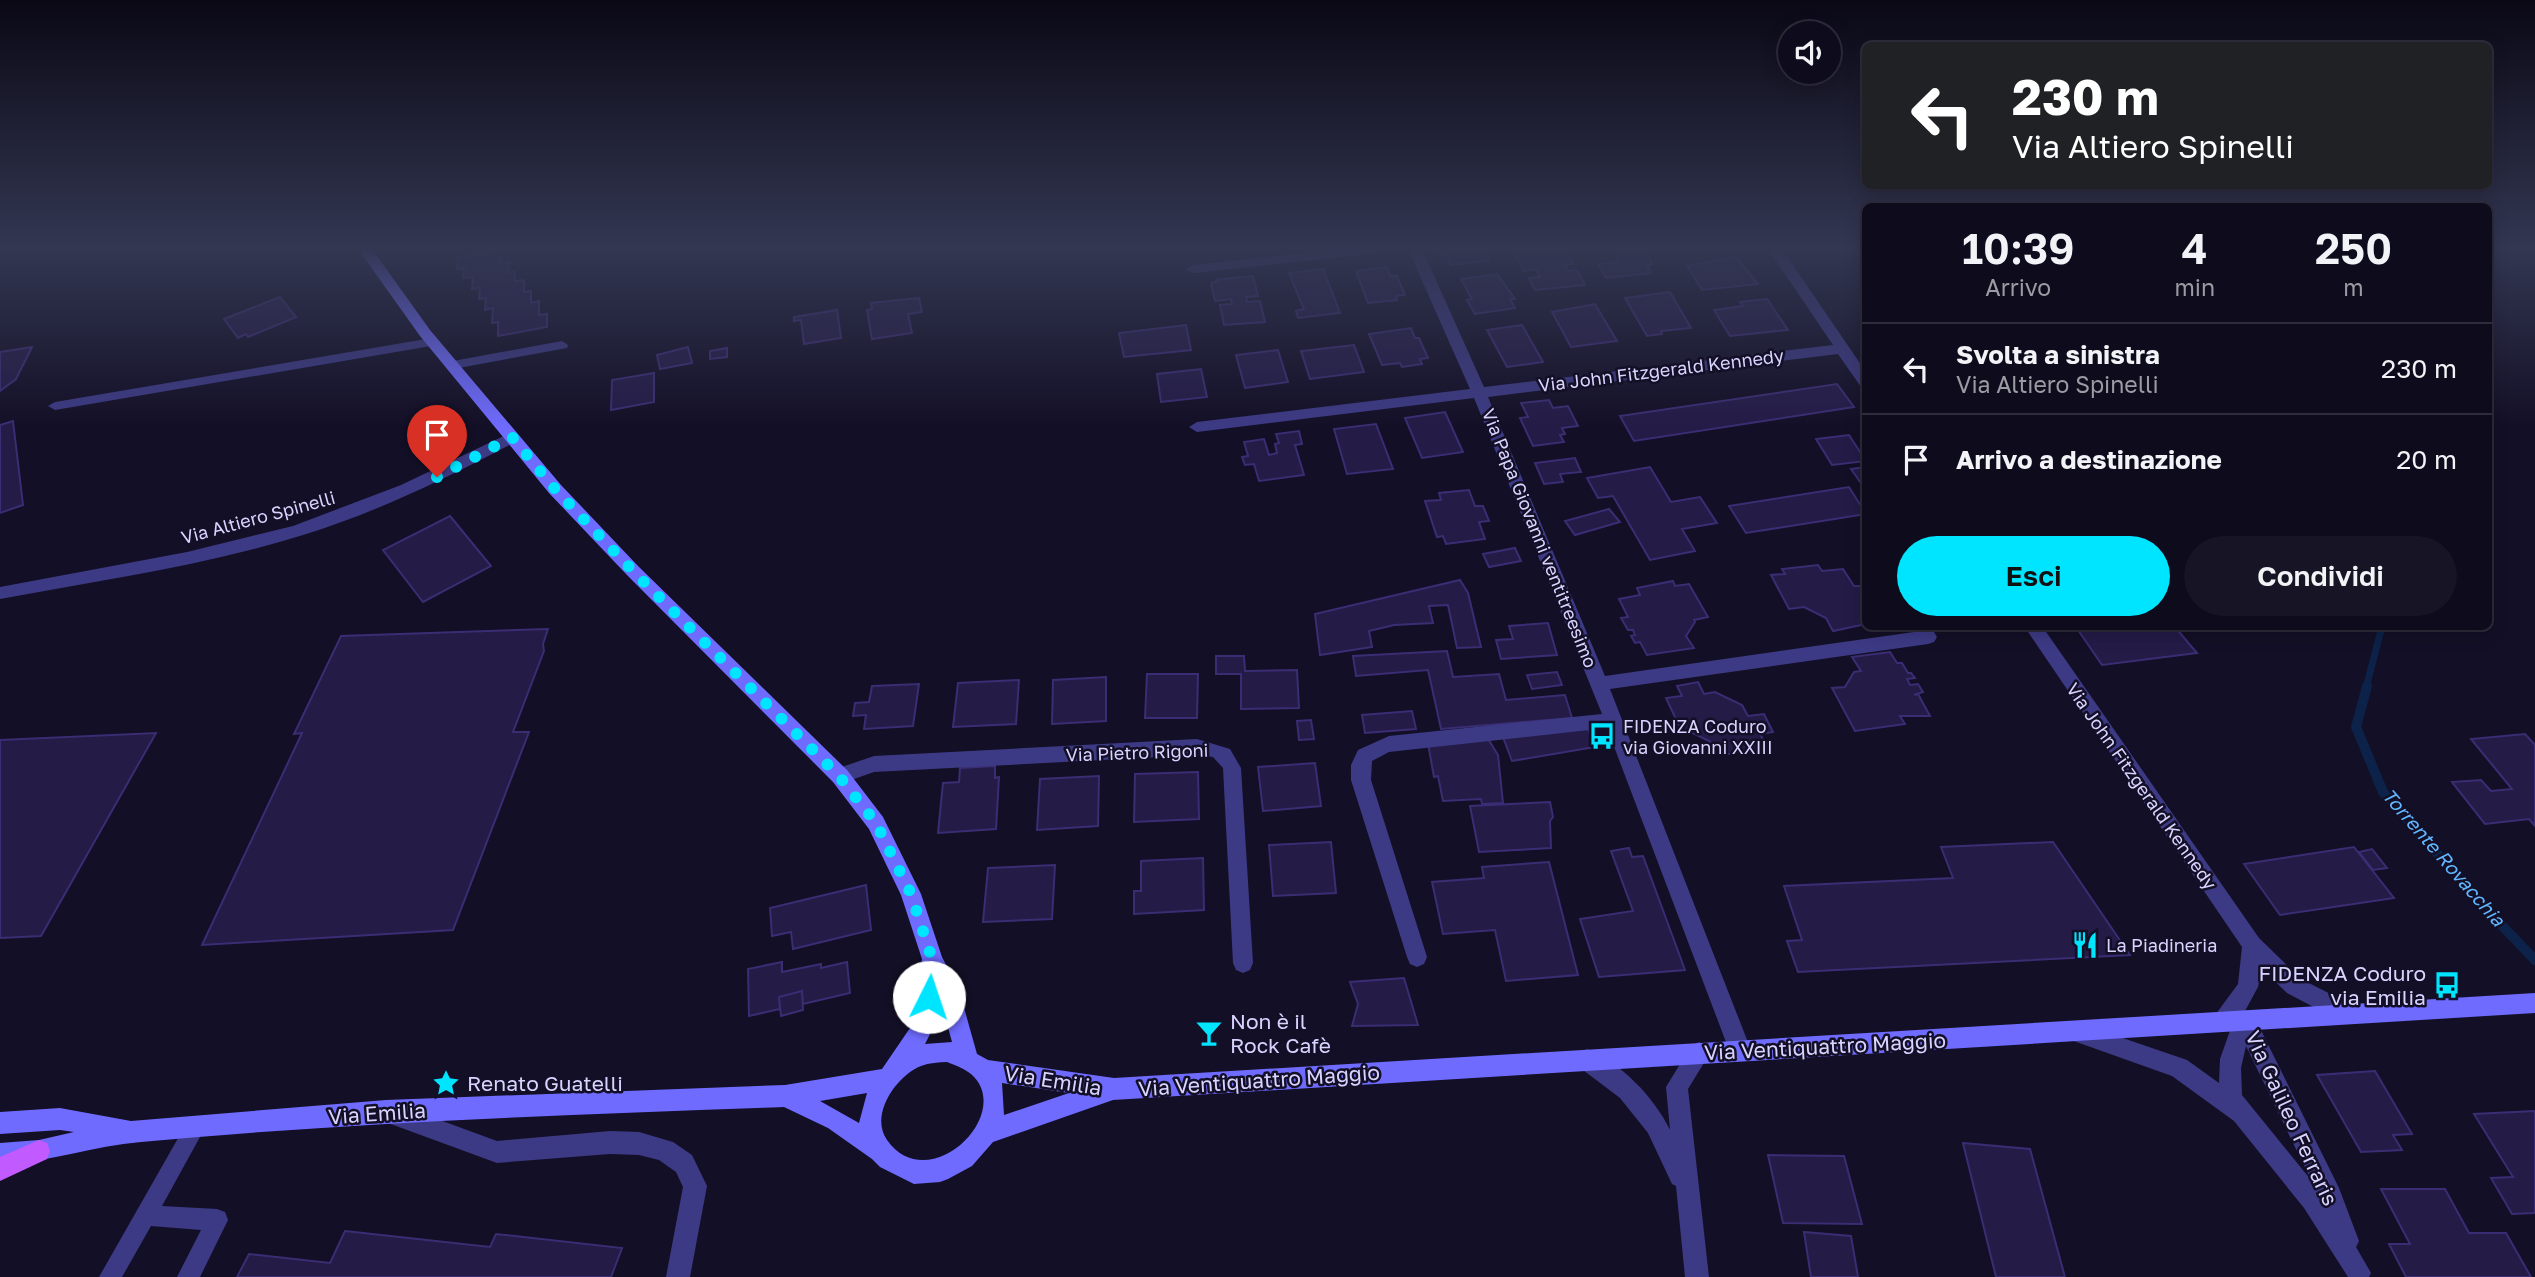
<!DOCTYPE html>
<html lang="it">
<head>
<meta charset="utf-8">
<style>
  :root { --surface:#0e0b1c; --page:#171425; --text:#f1f3f6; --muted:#9b9ba3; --line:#2e2b3b; --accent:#00e5ff }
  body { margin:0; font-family:"Golos Text",sans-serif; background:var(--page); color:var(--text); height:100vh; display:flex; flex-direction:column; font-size:26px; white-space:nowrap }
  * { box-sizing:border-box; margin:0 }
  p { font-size:23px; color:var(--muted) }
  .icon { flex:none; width:38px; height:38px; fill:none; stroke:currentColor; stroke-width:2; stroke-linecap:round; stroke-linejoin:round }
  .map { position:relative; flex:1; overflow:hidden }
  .details { position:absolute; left:1862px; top:203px; width:630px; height:427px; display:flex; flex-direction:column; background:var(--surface); border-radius:10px; box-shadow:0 4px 18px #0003,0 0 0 2px var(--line) }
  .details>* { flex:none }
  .hud { position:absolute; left:1862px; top:42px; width:630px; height:147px; border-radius:10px; box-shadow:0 4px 18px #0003,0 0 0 2px var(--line); background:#202124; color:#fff; overflow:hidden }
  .fabs { position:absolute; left:1778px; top:21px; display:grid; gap:14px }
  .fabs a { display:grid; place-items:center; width:63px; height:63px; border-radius:50%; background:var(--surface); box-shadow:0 4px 18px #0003,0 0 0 2px var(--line); font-size:35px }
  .pin { position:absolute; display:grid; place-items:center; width:60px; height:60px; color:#fff; margin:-72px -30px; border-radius:50% 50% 50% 0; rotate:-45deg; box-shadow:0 0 7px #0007 }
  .pin .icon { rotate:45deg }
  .me { position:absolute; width:77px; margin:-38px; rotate:4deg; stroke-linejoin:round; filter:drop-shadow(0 0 5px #0008) }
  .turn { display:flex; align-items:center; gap:24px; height:147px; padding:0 35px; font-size:32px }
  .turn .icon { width:91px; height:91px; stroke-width:2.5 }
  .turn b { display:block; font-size:49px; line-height:60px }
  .eta { display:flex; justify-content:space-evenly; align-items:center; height:119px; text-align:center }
  .eta b { font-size:42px; font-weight:600; line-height:49px }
  .cta { display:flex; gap:14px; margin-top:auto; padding:14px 35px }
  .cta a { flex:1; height:80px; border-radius:42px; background:var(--accent); color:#111; font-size:28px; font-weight:600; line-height:80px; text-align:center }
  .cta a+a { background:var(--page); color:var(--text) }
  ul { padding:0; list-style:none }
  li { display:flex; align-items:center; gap:21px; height:91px; padding:0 35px; border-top:2px solid var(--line) }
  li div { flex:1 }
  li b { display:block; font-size:26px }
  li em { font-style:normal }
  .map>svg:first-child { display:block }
</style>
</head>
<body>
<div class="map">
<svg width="2535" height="1277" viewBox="0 0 2535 1277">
  <rect width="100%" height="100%" fill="#130f26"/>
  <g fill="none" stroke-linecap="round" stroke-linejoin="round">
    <path stroke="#0c2248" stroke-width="7" d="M 2366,688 L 2382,626"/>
    <path stroke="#0c2248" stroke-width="10" d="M 2367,686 L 2356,727 L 2383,792 L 2486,909 L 2535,960"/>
  </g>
  <path fill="#241b47" stroke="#3b2d73" stroke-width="2" d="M 501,249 L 500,263 L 509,262 L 508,273 L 515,272 L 515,281 L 524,280 L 524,292 L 531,291 L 531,303 L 539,301 L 539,315 L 547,314 L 547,327 L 498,336 L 498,322 L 492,323 L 493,308 L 485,310 L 486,298 L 479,299 L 480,288 L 472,289 L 473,277 L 463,278 L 464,268 L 457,269 L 458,257 Z
    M 1435,249 L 1484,249 L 1490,260 L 1451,265 L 1446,255 L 1438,256 Z
    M 1513,249 L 1565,249 L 1573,264 L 1565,265 L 1568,271 L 1577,270 L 1585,285 L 1535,290 L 1529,278 L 1540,277 L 1536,269 L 1524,271 Z
    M 1609,249 L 1646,249 L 1652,264 L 1647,265 L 1651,273 L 1606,278 L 1598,264 L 1619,262 Z
    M 1736,257 L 1758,284 L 1702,290 L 1687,266 Z
    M 1387,267 L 1390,276 L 1397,276 L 1405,295 L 1396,296 L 1397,300 L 1368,303 L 1356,271 Z
    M 1323,269 L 1340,313 L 1298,318 L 1296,311 L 1304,309 L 1289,273 Z
    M 1497,274 L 1515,299 L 1510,299 L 1515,308 L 1475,314 L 1467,300 L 1472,299 L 1461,279 Z
    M 1253,276 L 1258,296 L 1246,297 L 1247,302 L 1260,301 L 1265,322 L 1224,325 L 1220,305 L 1232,304 L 1231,299 L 1215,301 L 1211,283 L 1216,282 L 1216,280 Z
    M 1670,292 L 1691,328 L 1661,331 L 1662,334 L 1647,336 L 1625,298 Z
    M 280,297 L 296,317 L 248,337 L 246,334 L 238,338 L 224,319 Z
    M 919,298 L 922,312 L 908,314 L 912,333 L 872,339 L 867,310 L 872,309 L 871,303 Z
    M 1767,299 L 1788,330 L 1730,336 L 1714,310 L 1743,306 L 1740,302 Z
    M 1595,304 L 1617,341 L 1571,347 L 1552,312 Z
    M 837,310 L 841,338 L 804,344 L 801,320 L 794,321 L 794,317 Z
    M 1186,325 L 1191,350 L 1124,357 L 1119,333 Z
    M 1522,325 L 1543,362 L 1507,367 L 1487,330 Z
    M 1411,328 L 1415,338 L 1419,338 L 1428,358 L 1420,359 L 1422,364 L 1402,367 L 1400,363 L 1382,365 L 1369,334 Z
    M 1354,345 L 1364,372 L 1310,379 L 1301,351 Z
    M 32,347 L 16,379 L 0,391 L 0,352 Z
    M 688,347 L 692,363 L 660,369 L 657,355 Z
    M 727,348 L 727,357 L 710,359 L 710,351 Z
    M 1278,350 L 1288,382 L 1245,388 L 1236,355 Z
    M 1201,369 L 1207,397 L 1161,402 L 1157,374 Z
    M 654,373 L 654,402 L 611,410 L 612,380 Z
    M 1837,384 L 1854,407 L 1634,441 L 1620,416 Z
    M 1549,400 L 1553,408 L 1568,406 L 1578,426 L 1562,428 L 1565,434 L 1560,435 L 1564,442 L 1533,446 L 1520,418 L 1528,417 L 1521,403 Z
    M 1445,412 L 1463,452 L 1422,458 L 1405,418 Z
    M 13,421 L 23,505 L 0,513 L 0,425 Z
    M 1376,424 L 1393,469 L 1347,474 L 1334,429 Z
    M 1299,431 L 1302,444 L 1295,445 L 1304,475 L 1259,481 L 1254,464 L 1245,465 L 1242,457 L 1248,456 L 1244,442 L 1264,439 L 1269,455 L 1277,453 L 1275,444 L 1279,443 L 1276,434 Z
    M 1849,435 L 1866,461 L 1832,465 L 1816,439 Z
    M 1575,458 L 1581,472 L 1560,474 L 1563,482 L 1544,484 L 1535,463 Z
    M 1650,467 L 1671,502 L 1700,497 L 1717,523 L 1682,529 L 1695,551 L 1650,560 L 1613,496 L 1598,498 L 1587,478 Z
    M 1866,467 L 1866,486 L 1863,486 L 1851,469 Z
    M 1849,487 L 1866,514 L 1746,533 L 1729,506 Z
    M 1469,490 L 1475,506 L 1483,506 L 1489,521 L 1479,522 L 1485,539 L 1446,544 L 1443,536 L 1437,537 L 1425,501 L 1441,500 L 1439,493 Z
    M 1609,509 L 1620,522 L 1575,535 L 1565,521 Z
    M 450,516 L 491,566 L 423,602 L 383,550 Z
    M 1515,548 L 1521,561 L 1489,567 L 1483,554 Z
    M 1818,565 L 1822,571 L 1843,569 L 1854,586 L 1862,586 L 1866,592 L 1866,624 L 1833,631 L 1826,618 L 1804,607 L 1789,609 L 1771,575 L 1785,574 L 1782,569 Z
    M 1460,580 L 1468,593 L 1481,647 L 1457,648 L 1448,605 L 1429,606 L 1433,623 L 1394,625 L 1369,631 L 1372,647 L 1320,655 L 1315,614 Z
    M 1673,581 L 1675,586 L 1689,584 L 1708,617 L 1694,620 L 1695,622 L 1686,636 L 1694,648 L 1647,655 L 1640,642 L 1635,643 L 1631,636 L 1635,635 L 1633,630 L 1628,630 L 1621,618 L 1628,617 L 1619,599 L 1640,595 L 1637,588 Z
    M 1548,623 L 1557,655 L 1501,659 L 1496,640 L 1513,639 L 1509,626 Z
    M 2174,626 L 2197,653 L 2102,665 L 2076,627 Z
    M 548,629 L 543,644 L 544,651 L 513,732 L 529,732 L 453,930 L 202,945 L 302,733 L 294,734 L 341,636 Z
    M 1447,651 L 1453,677 L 1499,674 L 1506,700 L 1565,695 L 1572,718 L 1441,729 L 1428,670 L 1356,676 L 1353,656 Z
    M 1890,652 L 1897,663 L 1902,663 L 1908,673 L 1911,673 L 1915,678 L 1907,679 L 1910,685 L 1918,684 L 1923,692 L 1914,695 L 1918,694 L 1930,716 L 1900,716 L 1905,724 L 1855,731 L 1832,688 L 1845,687 L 1854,672 L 1861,671 L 1852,657 Z
    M 1216,656 L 1244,656 L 1245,671 L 1297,670 L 1299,708 L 1241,709 L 1241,674 L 1216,674 Z
    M 1557,672 L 1562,685 L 1532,689 L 1527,675 Z
    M 1147,674 L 1198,674 L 1197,718 L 1145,718 Z
    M 1106,677 L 1106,721 L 1052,724 L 1053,680 Z
    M 1019,680 L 1016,724 L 953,727 L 958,683 Z
    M 1698,682 L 1704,694 L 1715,692 L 1742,705 L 1748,716 L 1764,714 L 1773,732 L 1760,734 L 1768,748 L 1723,755 L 1719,746 L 1689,731 L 1682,732 L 1666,698 L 1682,696 L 1677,686 Z
    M 919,684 L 913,726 L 864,729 L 866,715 L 853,716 L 855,703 L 869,702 L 872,686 Z
    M 1412,711 L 1416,729 L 1365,733 L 1362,715 Z
    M 1311,720 L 1314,739 L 1299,740 L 1297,721 Z
    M 1586,724 L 1595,747 L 1512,761 L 1503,737 Z
    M 156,733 L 41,936 L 0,938 L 0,740 Z
    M 1485,734 L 1498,755 L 1503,803 L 1482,804 L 1481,799 L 1443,801 L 1438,776 L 1434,777 L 1427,738 Z
    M 2525,734 L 2535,745 L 2535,826 L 2529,819 L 2485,824 L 2452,782 L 2481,780 L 2491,791 L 2512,789 L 2471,739 Z
    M 1315,763 L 1321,806 L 1263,811 L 1258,767 Z
    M 995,766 L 995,778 L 999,777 L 996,829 L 938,833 L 943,783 L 959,782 L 960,768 Z
    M 1198,772 L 1199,819 L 1134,822 L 1135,774 Z
    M 1099,776 L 1098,826 L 1037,830 L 1040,779 Z
    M 1550,802 L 1553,817 L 1550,821 L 1551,848 L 1479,852 L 1470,806 Z
    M 1331,842 L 1336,893 L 1273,896 L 1269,845 Z
    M 2053,842 L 2130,955 L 1798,972 L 1787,941 L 1802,940 L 1784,886 L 1953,878 L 1941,847 Z
    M 2354,847 L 2394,898 L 2280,915 L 2244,864 Z
    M 1629,848 L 1632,857 L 1643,856 L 1685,970 L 1599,977 L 1580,919 L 1633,911 L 1611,851 Z
    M 2372,849 L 2387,868 L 2373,870 L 2359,852 Z
    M 1203,858 L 1204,910 L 1134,914 L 1134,891 L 1141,891 L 1141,861 Z
    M 1549,862 L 1578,975 L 1506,981 L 1495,930 L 1443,934 L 1432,882 L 1484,878 L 1482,867 Z
    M 1055,865 L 1052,919 L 983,922 L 988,868 Z
    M 866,885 L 871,930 L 793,949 L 791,932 L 772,936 L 770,908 Z
    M 782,962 L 782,972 L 821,964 L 821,968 L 847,962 L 850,993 L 803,1004 L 802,991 L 779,997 L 780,1009 L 749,1016 L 748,969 Z
    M 1404,978 L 1418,1025 L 1352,1026 L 1358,1004 L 1350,982 Z
    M 802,991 L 803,1010 L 781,1016 L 779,997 Z
    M 2375,1071 L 2412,1134 L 2393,1135 L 2402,1150 L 2361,1152 L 2317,1075 Z
    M 2535,1111 L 2535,1213 L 2512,1214 L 2491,1178 L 2513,1177 L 2474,1114 Z
    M 1963,1143 L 2030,1149 L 2065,1277 L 1996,1277 Z
    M 1768,1155 L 1844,1156 L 1862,1224 L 1783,1223 Z
    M 2381,1189 L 2445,1189 L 2469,1233 L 2506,1233 L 2531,1277 L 2406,1277 L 2389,1244 L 2410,1244 Z
    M 345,1231 L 490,1247 L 496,1234 L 622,1248 L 611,1277 L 237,1277 L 249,1254 L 330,1263 Z
    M 1804,1232 L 1851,1236 L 1858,1277 L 1811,1277 Z"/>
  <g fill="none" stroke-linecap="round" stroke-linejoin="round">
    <path fill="#3d3a85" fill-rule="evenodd" d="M 432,338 L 438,342 L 437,345 L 55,410 L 48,406 L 55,402 Z
      M 562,341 L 568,345 L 567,348 L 453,369 L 446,365 L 453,361 Z
      M 196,1116 L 203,1119 L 206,1126 L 162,1206 L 217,1209 L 225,1212 L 228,1220 L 200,1277 L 177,1277 L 201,1230 L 151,1226 L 122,1277 L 99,1277 L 189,1119 Z"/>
    <path fill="#3d3a85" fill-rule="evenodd" d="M 1341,249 L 1385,249 L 1378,253 L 1193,273 L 1186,269 L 1193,265 Z
      M 1408,249 L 1422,249 L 1484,387 L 1833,345 L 1768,249 L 1782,249 L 1866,372 L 1866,389 L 1861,387 L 1838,354 L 1488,397 L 1605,676 L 1928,630 L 1934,632 L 1937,637 L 1934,642 L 1928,644 L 1610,689 L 1751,1050 L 1748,1057 L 1740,1060 L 1732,1057 L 1729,1050 L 1607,728 L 1389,752 L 1372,761 L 1371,780 L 1427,957 L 1424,964 L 1417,967 L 1410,964 L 1407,957 L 1351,780 L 1351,765 L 1358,750 L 1389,736 L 1602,714 L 1474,398 L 1197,432 L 1189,427 L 1197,422 L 1470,389 Z
      M 512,432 L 520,437 L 517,441 C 448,477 378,512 303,535 C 204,566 101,580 0,599 L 0,587 L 187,552 L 293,526 L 401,485 Z
      M 2024,626 L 2042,626 L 2259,938 L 2301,979 L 2356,1007 L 2359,1014 L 2356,1021 L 2348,1024 L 2340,1021 L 2287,993 L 2262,969 L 2258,987 L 2245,1011 L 2253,1014 L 2339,1188 L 2359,1241 L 2356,1247 L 2371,1273 L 2369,1277 L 2348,1277 L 2304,1208 L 2234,1121 L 2172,1076 L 2068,1039 L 2065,1032 L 2068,1025 L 2076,1022 L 2187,1060 L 2219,1083 L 2220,1059 L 2232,1025 L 2221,1032 L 2213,1029 L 2210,1022 L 2238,984 L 2242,947 ZM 2246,1046 L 2311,1180 L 2242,1095 L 2241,1068 Z
      M 1197,739 L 1230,749 L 1241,768 L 1253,963 L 1250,970 L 1243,973 L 1236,970 L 1233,963 L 1223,768 L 1213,757 L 1197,755 L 874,772 L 840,784 L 833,782 L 831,776 L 833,770 L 874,756 Z
      M 1699,1042 L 1707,1046 L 1710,1053 L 1688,1089 L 1709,1277 L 1685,1277 L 1676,1186 L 1672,1184 L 1648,1133 L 1620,1098 L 1579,1067 L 1576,1060 L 1579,1053 L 1587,1049 C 1621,1063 1654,1097 1670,1130 L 1666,1087 L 1691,1046 Z
      M 396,1104 L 497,1141 L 610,1131 L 639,1132 L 673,1142 L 692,1155 L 707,1186 L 690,1277 L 666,1277 L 683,1187 L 676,1172 L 659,1160 L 639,1155 L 610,1154 L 497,1163 L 388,1123 L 385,1115 L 388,1107 Z"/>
    <path fill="#6f6bff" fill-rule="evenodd" d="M 358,249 L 372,249 L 430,330 L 561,485 L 639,567 L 847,770 L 883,817 L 921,894 L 942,957 L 959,990 L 977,1054 L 988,1060 L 1114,1078 L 2535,993 L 2535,1013 L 1113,1100 L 993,1142 L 972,1166 L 948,1179 L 940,1182 L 914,1184 L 880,1167 L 872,1159 L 828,1128 L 784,1107 C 569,1115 355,1122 141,1142 C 94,1146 48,1162 0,1165 L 0,1143 L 39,1140 L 74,1132 L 60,1130 L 0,1134 L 0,1112 L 60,1108 L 131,1121 L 386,1100 L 785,1085 L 882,1069 L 910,1028 L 918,997 L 922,959 L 901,895 L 869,829 L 833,782 L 627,575 L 549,493 L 420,336 ZM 940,998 L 952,1042 L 925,1044 L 931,1032 ZM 947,1062 C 955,1065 965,1069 971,1074 C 1016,1113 929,1199 887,1140 C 869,1115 897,1075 921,1066 C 929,1063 939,1062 947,1062 ZM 1002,1083 L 1069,1093 L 1004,1115 ZM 867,1093 L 859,1123 L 820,1101 Z"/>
    <path fill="#c25bff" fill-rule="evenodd" d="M 39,1140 L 47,1143 L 50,1151 L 47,1159 L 0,1181 L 0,1157 Z"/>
  </g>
  <linearGradient id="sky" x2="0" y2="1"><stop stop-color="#0a0815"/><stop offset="0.58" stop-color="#333752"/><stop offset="1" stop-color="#333752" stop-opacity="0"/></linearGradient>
  <rect width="2535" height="428" fill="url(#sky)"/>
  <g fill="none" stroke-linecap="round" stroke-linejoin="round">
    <path stroke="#00e5ff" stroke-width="12" stroke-dasharray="0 21.6" d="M 437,477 L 512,437 L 555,489 L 633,571 L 839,776 L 876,823 L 911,894 L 932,959 L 929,997"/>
  </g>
  <defs>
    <symbol id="bus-bare" viewBox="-9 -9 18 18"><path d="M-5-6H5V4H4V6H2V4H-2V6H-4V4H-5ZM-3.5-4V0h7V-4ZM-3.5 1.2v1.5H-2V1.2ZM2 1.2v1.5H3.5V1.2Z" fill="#00e5ff" stroke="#130f26" stroke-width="2.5" paint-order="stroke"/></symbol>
    <symbol id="restaurant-bare" viewBox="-9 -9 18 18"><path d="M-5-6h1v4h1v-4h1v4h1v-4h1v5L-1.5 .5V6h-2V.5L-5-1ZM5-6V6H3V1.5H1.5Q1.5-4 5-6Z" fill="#00e5ff" stroke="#130f26" stroke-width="2.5" paint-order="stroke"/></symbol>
    <symbol id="bar-bare" viewBox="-9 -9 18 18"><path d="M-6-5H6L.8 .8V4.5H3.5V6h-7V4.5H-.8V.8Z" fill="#00e5ff" stroke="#130f26" stroke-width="2.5" paint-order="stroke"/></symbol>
    <symbol id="sight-bare" viewBox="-9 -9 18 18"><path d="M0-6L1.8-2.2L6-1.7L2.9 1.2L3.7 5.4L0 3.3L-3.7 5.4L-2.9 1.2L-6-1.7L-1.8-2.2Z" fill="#00e5ff" stroke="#130f26" stroke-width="2.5" paint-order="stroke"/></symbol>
  </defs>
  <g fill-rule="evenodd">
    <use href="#bus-bare" x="1583" y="717" width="38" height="38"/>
    <use href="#restaurant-bare" x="2066" y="926" width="38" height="38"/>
    <use href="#bus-bare" x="2428" y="966" width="38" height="38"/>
    <use href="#bar-bare" x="1190" y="1014" width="38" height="38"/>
    <use href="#sight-bare" x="427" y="1064" width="38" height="38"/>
  </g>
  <g text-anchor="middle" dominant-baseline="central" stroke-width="5" stroke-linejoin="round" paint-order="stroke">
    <g font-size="18" fill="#d9d4ff" stroke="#130f26">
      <text transform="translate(1661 370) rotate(-7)">Via John Fitzgerald Kennedy</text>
      <text transform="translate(258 517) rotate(-15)">Via Altiero Spinelli</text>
      <text transform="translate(1540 538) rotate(68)">Via Papa Giovanni ventitreesimo</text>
      <text transform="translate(1137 752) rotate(-2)">Via Pietro Rigoni</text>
      <text transform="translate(2142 786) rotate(55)">Via John Fitzgerald Kennedy</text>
    </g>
    <g font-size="18" fill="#d9d4ff" stroke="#130f26" text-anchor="start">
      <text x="1623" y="726">FIDENZA Coduro<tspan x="1623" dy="21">via Giovanni XXIII</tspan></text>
      <text x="2106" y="945">La Piadineria</text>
    </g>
    <g font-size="19" font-style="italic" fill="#62b6ff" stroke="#130f26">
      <text transform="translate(2444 857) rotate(49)">Torrente Rovacchia</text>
    </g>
    <g font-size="21" fill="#d9d4ff" stroke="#130f26" text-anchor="start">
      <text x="2426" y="973" text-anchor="end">FIDENZA Coduro<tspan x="2426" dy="24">via Emilia</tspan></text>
      <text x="1230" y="1021">Non è il<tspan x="1230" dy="24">Rock Cafè</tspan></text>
      <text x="467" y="1083">Renato Guatelli</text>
    </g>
    <g font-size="21" fill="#d9d4ff" stroke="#130f26">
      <text transform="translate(1825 1046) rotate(-3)">Via Ventiquattro Maggio</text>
      <text transform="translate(1053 1080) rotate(9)">Via Emilia</text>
      <text transform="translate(1259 1080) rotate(-4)">Via Ventiquattro Maggio</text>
      <text transform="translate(377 1113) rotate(-4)">Via Emilia</text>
      <text transform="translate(2292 1118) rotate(65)">Via Galileo Ferraris</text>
    </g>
  </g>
</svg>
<div class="fabs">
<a><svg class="icon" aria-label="sound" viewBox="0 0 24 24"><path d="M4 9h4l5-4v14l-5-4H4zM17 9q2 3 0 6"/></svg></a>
</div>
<div class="pin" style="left:437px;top:477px;background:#d93025"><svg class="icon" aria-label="arrive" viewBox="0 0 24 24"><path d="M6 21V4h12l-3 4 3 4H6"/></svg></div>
<svg class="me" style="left:929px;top:997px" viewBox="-20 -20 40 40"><circle r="19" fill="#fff"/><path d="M0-13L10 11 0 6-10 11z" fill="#00e5ff"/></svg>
<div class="hud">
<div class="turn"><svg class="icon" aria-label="left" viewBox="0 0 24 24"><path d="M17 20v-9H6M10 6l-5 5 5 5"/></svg><div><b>230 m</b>Via Altiero Spinelli</div></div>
</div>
<section class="details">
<div class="eta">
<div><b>10:39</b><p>Arrivo</p></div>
<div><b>4</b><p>min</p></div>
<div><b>250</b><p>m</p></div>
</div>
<ul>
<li><svg class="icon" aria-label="left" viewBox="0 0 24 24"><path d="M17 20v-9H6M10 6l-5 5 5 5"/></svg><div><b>Svolta a sinistra</b><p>Via Altiero Spinelli</p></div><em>230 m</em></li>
<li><svg class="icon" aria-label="arrive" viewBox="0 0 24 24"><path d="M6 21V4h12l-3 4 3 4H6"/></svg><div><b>Arrivo a destinazione</b></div><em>20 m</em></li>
</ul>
<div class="cta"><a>Esci</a><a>Condividi</a></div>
</section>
</div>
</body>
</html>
